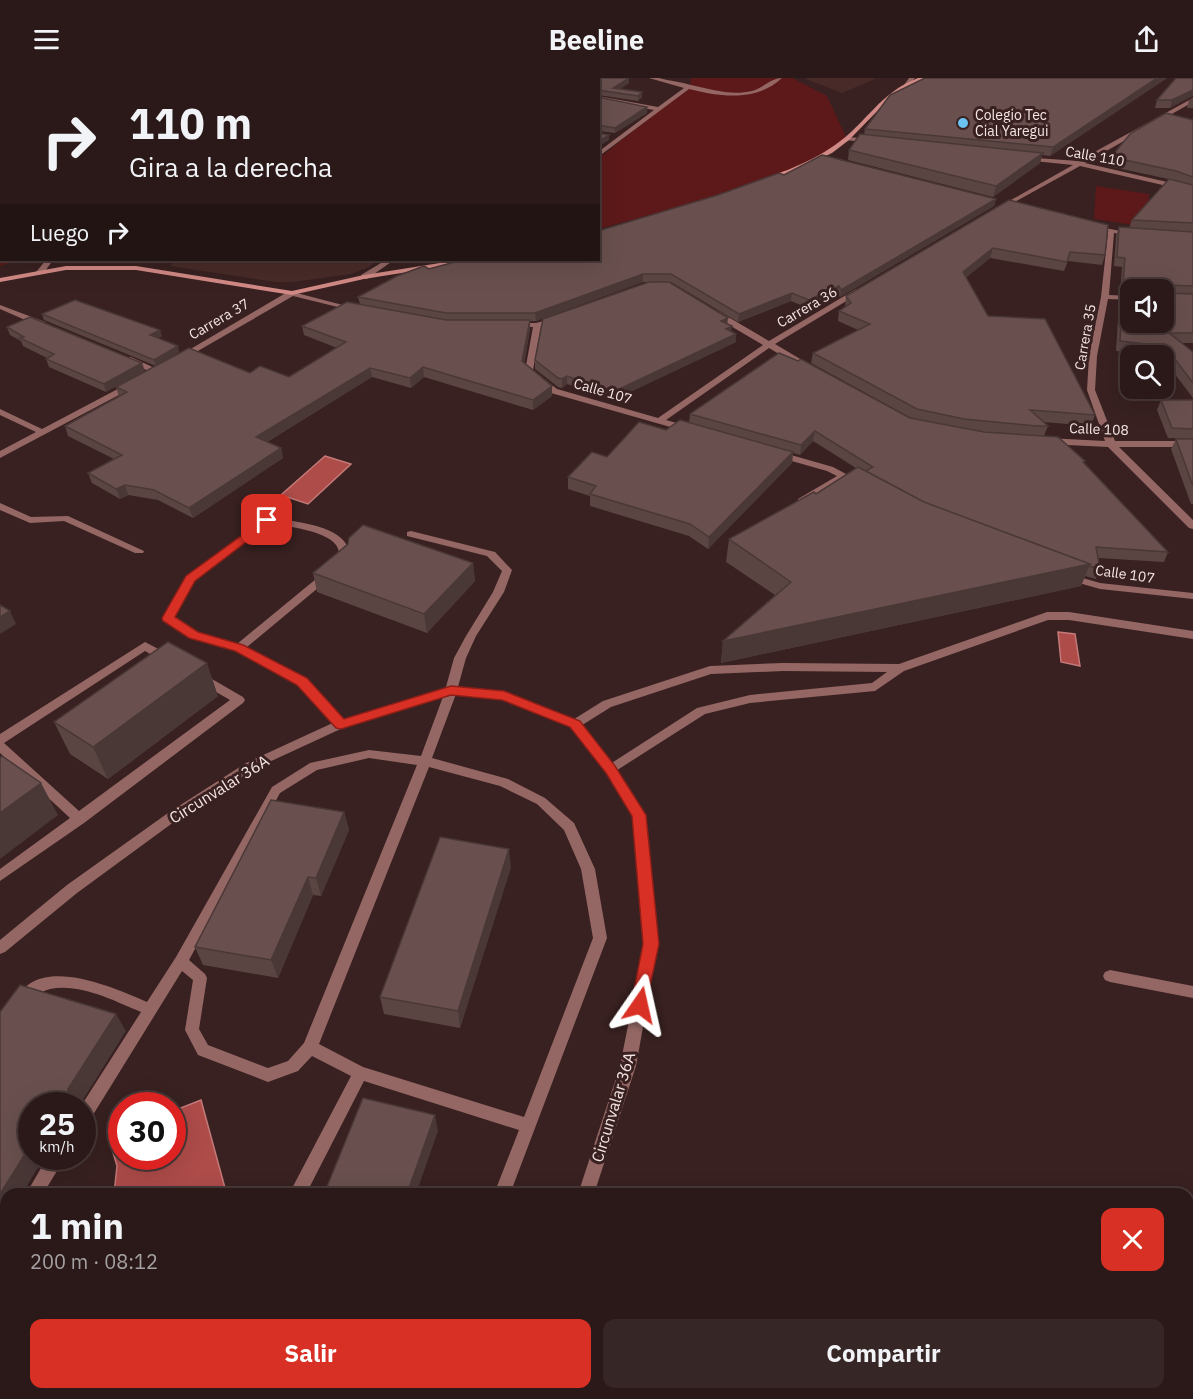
<!DOCTYPE html>
<html lang="es">
<head>
<meta charset="utf-8">
<style>
  :root { --surface:#2a1918; --page:#362625; --text:#f1f3f6; --muted:#a5a0a2; --line:#463837; --accent:#d93025 }
  body { margin:0; font-family:"IBM Plex Sans",sans-serif; background:var(--page); color:var(--text); height:100vh; display:flex; flex-direction:column; font-size:22px; white-space:nowrap }
  * { box-sizing:border-box; margin:0 }
  p { font-size:20px; color:var(--muted) }
  .icon { flex:none; width:33px; height:33px; fill:none; stroke:currentColor; stroke-width:2; stroke-linecap:round; stroke-linejoin:round }
  .map { position:relative; flex:1; overflow:hidden }
  .panel { position:absolute; left:0px; top:1110px; width:1194px; height:212px; display:flex; flex-direction:column; background:var(--surface); border-radius:18px 18px 0 0; box-shadow:0 6px 24px #0002,0 0 0 2px var(--line) }
  .panel>* { flex:none }
  .top-card { position:absolute; left:0px; top:0px; width:600px; height:183px; box-shadow:0 6px 24px #0002,0 0 0 2px var(--line); background:#2a1918; color:var(--text); overflow:hidden }
  .tools { position:absolute; left:1120px; top:201px; display:grid; gap:12px }
  .tools a { display:grid; place-items:center; width:54px; height:54px; border-radius:12px; background:var(--surface); box-shadow:0 6px 24px #0002,0 0 0 2px var(--line); font-size:30px }
  .speed { position:absolute; left:18px; top:1014px; display:flex; gap:12px; font-size:30px; font-weight:700; text-align:center }
  .speed>* { display:grid; place-content:center; width:78px; height:78px; border-radius:50%; background:var(--surface); box-shadow:0 6px 24px #0002,0 0 0 2px var(--line); line-height:1 }
  .speed small { font-size:15px; font-weight:400 }
  .speed .limit { border:9px solid #d22; background:#fff; color:#111 }
  .pin { position:absolute; display:grid; place-items:center; width:51px; height:51px; color:#fff; margin:-26px; border-radius:12px; box-shadow:0 3px 9px #0006 }
  .me { position:absolute; width:66px; margin:-33px; rotate:11deg; stroke-linejoin:round; filter:drop-shadow(0 0 4px #0008) }
  .turn { display:flex; align-items:center; gap:21px; height:126px; padding:0 30px; font-size:27px }
  .turn .icon { width:78px; height:78px; stroke-width:2.5 }
  .turn b { display:block; font-size:42px; line-height:51px }
  .then { display:flex; align-items:center; height:57px; padding:0 30px; background:#0003; gap:12px; font-size:22px }
  .round { display:grid; place-items:center; flex:none; width:63px; height:63px; border-radius:12px; background:var(--page) }
  .overview { display:flex; align-items:center; justify-content:space-between; height:102px; padding:0 30px }
  h1 { font-size:36px; font-weight:700; line-height:45px }
  .cta { display:flex; gap:12px; margin-top:auto; padding:12px 30px }
  .cta a { flex:1; height:69px; border-radius:12px; background:var(--accent); color:#fff; font-size:24px; font-weight:700; line-height:69px; text-align:center }
  .cta a+a { background:var(--page); color:var(--text) }
  header { display:flex; justify-content:space-between; align-items:center; height:78px; padding:0 30px; background:var(--surface); font-size:27px; font-weight:700 }
  .map>svg:first-child { display:block }
</style>
</head>
<body>
<header><svg class="icon" aria-label="menu" viewBox="0 0 24 24"><path d="M4 6h16M4 12h16M4 18h16"/></svg>Beeline<svg class="icon" aria-label="share" viewBox="0 0 24 24"><path d="M12 15V3M7 8l5-5 5 5M5 13v7h14v-7"/></svg></header>
<div class="map">
<svg width="1193" height="1321" viewBox="0 0 1193 1321">
  <rect width="100%" height="100%" fill="#382120"/>
  <path fill="#482b29" d="M 807,0 L 877,0 L 842,15 L 806,1 Z
    M 177,182 L 377,182 L 377,183 L 369,189 L 351,196 L 293,204 L 275,204 L 170,188 Z"/>
  <path fill="#5d191a" d="M 0,0 L 336,0 L 2,2 L 2,182 L 17,182 L 0,188 Z
    M 691,0 L 792,0 L 827,18 L 847,61 C 773,109 683,127 599,151 L 599,80 L 690,8 Z
    M 1096,108 L 1149,116 L 1147,149 L 1094,141 Z"/>
  <path fill="#ae4c4a" stroke="#c37a78" stroke-width="1.5" d="M 325,378 L 351,386 L 308,426 L 281,417 Z
    M 1058,554 L 1075,556 L 1080,588 L 1061,584 Z
    M 201,1022 L 225,1110 C 206,1118 182,1120 165,1109 L 135,1116 L 114,1116 L 117,1088 L 112,1071 L 121,1055 L 122,1078 L 172,1078 L 173,1033 Z"/>
  <g fill="none" stroke-linecap="round" stroke-linejoin="round">
    <path fill="#c37a78" fill-rule="evenodd" d="M 201,0 L 206,0 L 199,2 Z"/>
    <path fill="#946764" fill-rule="evenodd" d="M 267,440 C 288,442 330,446 344,463 C 348,468 349,475 351,481 L 346,487 L 338,487 L 337,485 L 341,480 C 339,476 339,471 336,467 C 325,452 286,448 269,446 L 195,502 L 174,539 L 197,554 L 237,566 L 322,496 L 330,496 L 331,498 L 330,500 L 247,569 L 306,600 L 345,643 L 347,646 L 345,649 L 337,649 L 298,606 L 235,573 L 189,560 L 163,540 L 187,498 Z
      M 411,453 L 495,474 L 512,492 L 504,514 L 476,558 L 466,580 L 456,616 L 432,680 L 508,701 L 545,720 L 574,745 L 595,791 L 607,860 L 510,1116 L 494,1116 L 519,1052 L 364,1003 L 306,1116 L 289,1116 L 351,998 L 312,978 L 298,993 L 268,1004 L 198,977 L 185,952 L 193,902 L 182,893 L 88,1045 L 82,1047 L 81,1028 L 141,934 C 114,923 81,905 50,911 C 38,913 34,925 23,928 L 18,927 L 16,922 C 38,875 114,910 147,924 L 176,879 L 272,709 L 310,685 L 369,672 L 421,678 L 444,616 L 454,580 L 466,558 L 493,514 L 502,493 L 487,478 L 407,458 L 407,454 ZM 369,680 L 417,687 L 304,965 L 288,983 L 268,990 L 208,967 L 199,951 L 207,900 L 205,896 L 189,882 L 280,715 L 317,692 ZM 429,689 L 500,708 L 537,726 L 564,752 L 581,791 L 593,860 L 524,1039 L 363,989 L 319,966 Z
      M 1047,534 L 1069,534 L 1193,553 L 1193,561 L 1069,542 L 1048,542 L 904,593 L 875,613 L 750,625 L 705,636 L 611,696 L 607,694 L 605,691 L 607,688 L 697,630 L 750,617 L 872,605 L 887,594 L 783,593 L 711,596 L 611,629 L 579,649 L 575,650 L 569,646 L 571,643 L 603,623 L 710,588 L 783,585 L 899,586 Z
      M 145,564 L 172,578 L 174,581 L 172,584 L 164,584 L 145,573 L 4,665 L 79,733 L 230,622 L 197,603 L 195,600 L 197,597 L 205,597 L 243,619 L 245,622 L 243,625 L 84,745 L 0,803 L 0,791 L 70,740 L 0,675 L 0,656 Z
      M 48,1078 L 66,1078 L 43,1116 L 26,1116 Z"/>
    <path fill="#946764" fill-rule="evenodd" d="M 349,0 L 356,0 L 347,2 Z
      M 649,0 L 659,0 C 670,3 681,4 691,7 C 710,11 731,18 752,13 C 763,10 771,0 782,0 C 756,24 721,19 689,11 L 598,79 L 598,74 L 654,32 L 598,22 L 598,18 L 658,29 L 684,10 Z
      M 909,0 L 915,0 L 908,7 L 904,7 Z
      M 1193,20 L 1193,24 L 1085,85 L 1193,110 L 1193,114 L 1080,88 L 1000,132 L 995,131 L 1073,87 L 1024,82 L 1022,81 L 1022,79 L 1078,83 Z
      M 847,59 L 873,61 L 876,63 L 873,65 L 845,62 L 845,60 Z
      M 1090,147 L 1136,156 L 1132,158 L 1114,155 L 1109,217 L 1131,218 L 1131,222 L 1108,221 L 1097,278 L 1095,312 L 1115,363 L 1193,363 L 1193,369 L 1119,369 L 1193,442 L 1193,451 L 1189,450 L 1108,369 L 1047,366 L 1042,363 L 1047,360 L 1105,363 L 1087,312 L 1089,278 L 1101,219 L 1108,154 L 1090,151 Z
      M 46,182 L 53,182 L 43,196 L 37,196 L 36,194 Z
      M 386,182 L 394,182 L 367,201 L 361,201 L 361,197 Z
      M 856,211 L 863,213 L 775,266 L 807,285 L 807,289 L 801,289 L 769,270 L 666,342 L 691,349 L 691,353 L 688,354 L 551,315 L 525,293 L 533,249 L 514,249 L 510,247 L 514,245 L 536,245 L 558,239 L 558,243 L 541,248 L 533,292 L 557,311 L 658,340 L 763,267 L 712,237 L 712,233 L 718,233 L 769,263 Z
      M 289,213 L 358,231 L 354,233 L 293,218 L 184,281 L 177,279 Z
      M 0,227 L 45,244 L 46,246 L 39,248 L 0,231 Z
      M 125,279 L 131,279 L 161,293 L 154,295 L 125,283 Z
      M 131,304 L 134,305 L 134,309 L 0,380 L 0,373 L 36,354 L 0,337 L 0,331 L 42,351 Z
      M 777,373 L 833,389 L 861,404 L 856,407 L 844,402 L 804,425 L 798,425 L 798,421 L 837,398 L 827,393 L 774,378 L 772,376 Z
      M 0,425 L 31,439 L 68,438 L 144,473 L 143,475 L 135,475 L 64,443 L 30,445 L 0,432 Z
      M 1069,496 L 1100,505 L 1193,515 L 1193,521 L 1100,511 L 1065,501 L 1064,499 L 1065,497 Z
      M 451,608 L 504,614 L 579,643 L 615,688 L 645,737 L 658,866 L 636,988 L 594,1116 L 578,1116 L 620,988 L 644,866 L 633,737 L 607,694 L 571,649 L 502,622 L 451,616 L 345,649 L 254,691 L 178,741 L 77,815 L 5,874 L 0,876 L 0,862 L 67,807 L 168,735 L 246,685 L 337,643 Z
      M 1110,892 L 1193,908 L 1193,920 L 1110,904 L 1105,902 L 1103,898 L 1105,894 Z
      M 1188,1179 L 1193,1180 L 1193,1198 L 1188,1197 Z
      M 512,1316 L 530,1316 L 528,1321 L 510,1321 Z"/>
    <path fill="#d18985" fill-rule="evenodd" d="M 44,0 L 50,0 L 43,2 Z
      M 58,0 L 64,0 L 57,2 Z
      M 73,0 L 79,0 L 79,2 L 73,2 Z
      M 918,0 L 926,0 L 890,20 L 849,62 L 832,75 L 780,100 L 768,104 L 765,102 C 772,97 782,94 790,91 C 806,84 821,77 835,67 C 867,45 879,15 918,0 Z
      M 2,48 L 2,53 L 0,54 L 0,49 Z
      M 2,68 L 2,73 L 0,73 L 0,69 Z
      M 2,89 L 2,94 L 0,94 L 0,90 Z
      M 459,182 L 474,182 L 470,184 L 364,201 L 292,217 L 136,192 L 66,192 L 0,204 L 0,200 L 66,188 L 136,188 L 292,213 L 364,197 Z"/>
  </g>
  <path fill="#5a4543" fill-rule="evenodd" d="M 629,0 L 629,5 L 620,11 L 642,19 L 638,23 L 598,17 L 598,2 Z
    M 1167,0 L 1050,78 L 1042,77 L 1040,85 L 993,119 L 848,82 L 849,72 L 864,57 L 865,51 Z
    M 1193,0 L 1170,30 L 1155,30 L 1157,22 Z
    M 598,19 L 647,35 L 615,55 L 598,53 Z
    M 1193,20 L 1193,30 L 1187,30 L 1189,22 Z
    M 1193,42 L 1193,265 L 1182,265 L 1193,274 L 1193,320 L 1164,282 L 1164,278 L 1116,273 L 1119,224 L 1122,215 L 1120,215 L 1122,189 L 1114,188 L 1116,158 L 1119,149 L 1129,150 L 1132,142 L 1173,102 L 1108,88 L 1111,79 ZM 1131,212 L 1164,212 L 1131,244 Z
    M 784,97 L 996,121 L 994,128 L 840,219 L 838,216 L 808,230 L 791,223 L 738,244 L 671,204 L 643,204 L 536,243 L 530,243 L 530,251 L 524,285 L 552,308 L 552,318 L 533,332 L 424,299 L 411,310 L 372,299 L 267,364 L 281,370 L 283,380 L 193,440 L 158,422 L 128,417 L 120,421 L 92,405 L 88,395 L 114,381 L 68,358 L 65,348 L 119,319 L 116,309 L 250,295 L 289,299 L 337,270 L 304,257 L 302,248 L 360,226 L 358,219 L 429,191 L 598,182 Z
    M 1009,122 L 1105,177 L 1102,187 L 1068,183 L 1064,193 L 990,180 L 966,199 L 988,238 L 1095,337 L 1091,348 L 1043,344 L 1048,348 L 1044,358 L 1084,385 L 1168,474 L 1164,484 L 1098,480 L 1100,491 L 1096,501 L 1085,498 L 1081,508 L 721,585 L 723,563 L 775,517 L 726,484 L 729,461 L 816,416 L 856,390 L 813,363 L 800,377 L 793,375 L 792,385 L 708,471 L 689,458 L 590,428 L 590,418 L 568,411 L 568,399 L 607,379 L 666,352 L 689,345 L 690,336 L 913,341 L 811,285 L 813,275 L 858,252 L 838,243 L 839,233 L 845,229 L 846,218 Z
    M 42,236 L 162,258 L 158,260 L 179,274 L 156,288 L 44,242 Z
    M 727,245 L 736,264 L 613,322 L 567,306 L 562,310 L 558,309 L 535,291 L 535,282 Z
    M 7,249 L 142,285 L 106,314 L 49,289 L 46,281 L 47,280 L 23,268 L 21,263 L 10,257 Z
    M 1161,322 L 1193,322 L 1193,361 L 1168,360 L 1157,332 Z
    M 1176,361 L 1193,361 L 1193,426 L 1191,426 L 1171,371 Z
    M 348,466 L 473,485 L 475,503 L 427,555 L 317,514 L 313,495 Z
    M 218,618 L 108,701 L 70,676 L 54,644 Z
    M 344,734 L 349,752 L 321,818 L 313,817 L 278,900 L 203,887 L 195,869 Z
    M 511,789 L 460,950 L 384,936 L 380,919 Z"/>
  <path fill="#4a3837" d="M 629,0 L 629,5 L 615,14 L 613,10 Z
    M 1157,0 L 1167,0 L 1050,78 L 1053,69 Z
    M 1193,12 L 1193,18 L 1170,30 L 1172,22 Z
    M 642,14 L 642,19 L 638,23 L 638,18 Z
    M 647,29 L 647,35 L 615,55 L 615,50 Z
    M 609,57 L 609,62 L 598,69 L 598,64 Z
    M 1043,75 L 1040,85 L 993,119 L 996,108 Z
    M 996,121 L 994,128 L 840,219 L 841,212 Z
    M 993,170 L 990,180 L 961,204 L 963,194 Z
    M 643,196 L 643,204 L 536,243 L 535,235 Z
    M 839,208 L 838,216 L 808,230 L 809,222 Z
    M 792,215 L 791,223 L 738,244 L 739,236 Z
    M 728,240 L 727,248 L 721,243 Z
    M 530,242 L 530,251 L 523,293 L 522,283 Z
    M 732,248 L 731,256 L 726,251 Z
    M 160,252 L 162,258 L 152,263 L 150,257 Z
    M 736,256 L 736,264 L 613,322 L 613,314 Z
    M 178,268 L 179,274 L 156,288 L 154,282 Z
    M 142,285 L 145,293 L 106,314 L 104,306 Z
    M 423,289 L 424,299 L 411,310 L 410,300 Z
    M 370,290 L 372,299 L 258,369 L 256,359 Z
    M 567,298 L 567,306 L 562,310 L 562,301 Z
    M 552,308 L 552,318 L 533,332 L 533,322 Z
    M 815,353 L 813,363 L 800,377 L 801,367 Z
    M 281,370 L 283,380 L 193,440 L 189,430 Z
    M 793,374 L 792,385 L 708,471 L 709,459 Z
    M 125,407 L 128,417 L 120,421 L 116,411 Z
    M 473,485 L 475,503 L 427,555 L 424,536 Z
    M 1090,486 L 1081,508 L 721,585 L 723,563 Z
    M 10,533 L 16,546 L 0,556 L 0,539 Z
    M 207,585 L 218,618 L 108,701 L 93,669 Z
    M 41,705 L 58,737 L 0,781 L 0,735 Z
    M 344,734 L 349,752 L 321,818 L 316,800 Z
    M 509,771 L 511,789 L 460,950 L 458,933 Z
    M 308,799 L 313,817 L 278,900 L 271,882 Z
    M 116,936 L 126,953 L 79,1028 L 60,1028 L 68,1011 Z
    M 435,1037 L 438,1053 L 416,1116 L 407,1116 Z
    M 32,1065 L 32,1078 L 45,1078 L 22,1116 L 6,1116 L 6,1143 L 0,1153 L 0,1116 Z"/>
  <path fill="#69504e" stroke="#4a3837" stroke-width="1.5" d="M 362,0 L 629,0 L 613,10 L 642,14 L 638,18 L 598,12 L 598,2 L 359,2 Z
    M 925,0 L 1157,0 L 1053,69 L 865,51 L 890,17 Z
    M 1176,0 L 1193,0 L 1193,12 L 1172,22 L 1157,22 Z
    M 598,19 L 647,29 L 615,50 L 598,47 Z
    M 1166,35 L 1193,42 L 1193,99 L 1176,93 L 1111,79 L 1131,55 Z
    M 598,55 L 609,57 L 598,64 Z
    M 860,56 L 1043,75 L 996,108 L 849,72 Z
    M 822,77 L 996,121 L 841,212 L 839,208 L 809,222 L 792,215 L 739,236 L 671,196 L 643,196 L 535,235 L 446,235 L 358,219 L 397,198 L 424,188 L 429,191 L 462,182 L 598,182 L 598,153 L 718,117 L 779,95 L 784,97 Z
    M 1169,101 L 1193,107 L 1193,145 L 1132,142 Z
    M 1009,122 L 1108,147 L 1105,177 L 1070,174 L 1067,184 L 993,170 L 963,194 L 988,238 L 1045,241 L 1095,337 L 1030,332 L 1048,348 L 1036,348 L 964,341 L 917,331 L 813,275 L 870,246 L 839,233 L 851,225 L 846,218 Z
    M 1119,149 L 1193,154 L 1193,208 L 1168,207 L 1166,215 L 1193,216 L 1193,255 L 1169,255 L 1193,274 L 1193,305 L 1165,268 L 1120,263 L 1123,214 L 1131,215 L 1131,244 L 1164,244 L 1164,212 L 1136,212 L 1136,207 L 1123,206 L 1125,180 L 1117,179 Z
    M 649,204 L 669,204 L 728,240 L 721,243 L 732,248 L 726,251 L 736,256 L 613,314 L 567,298 L 562,301 L 558,300 L 535,282 L 543,241 Z
    M 75,222 L 160,252 L 150,257 L 178,268 L 154,282 L 42,236 Z
    M 347,224 L 446,242 L 530,242 L 522,283 L 552,308 L 533,322 L 423,289 L 410,300 L 370,290 L 256,359 L 281,370 L 189,430 L 154,412 L 125,407 L 116,411 L 88,395 L 122,377 L 65,348 L 127,314 L 116,309 L 189,270 L 250,295 L 260,288 L 289,299 L 346,264 L 302,248 Z
    M 30,239 L 142,285 L 104,306 L 46,281 L 54,276 L 20,260 L 24,259 L 7,249 Z
    M 779,275 L 798,283 L 801,281 L 910,340 L 984,354 L 1058,359 L 1085,383 L 1083,384 L 1168,474 L 1096,469 L 1100,491 L 1089,488 L 1090,486 L 924,424 L 866,393 L 873,389 L 815,353 L 801,367 L 690,336 Z
    M 1161,322 L 1193,322 L 1193,351 L 1172,350 Z
    M 680,342 L 793,374 L 709,459 L 690,446 L 590,416 L 596,408 L 568,399 L 592,374 L 607,379 L 639,344 L 666,352 Z
    M 1176,361 L 1193,361 L 1193,408 Z
    M 858,389 L 924,424 L 1090,486 L 723,563 L 791,504 L 729,461 L 814,414 L 816,416 Z
    M 363,447 L 473,485 L 424,536 L 313,495 L 348,466 L 349,460 Z
    M 0,527 L 10,533 L 0,539 Z
    M 168,564 L 207,585 L 93,669 L 54,644 Z
    M 2,678 L 41,705 L 0,735 L 0,680 Z
    M 271,722 L 344,734 L 316,800 L 308,799 L 271,882 L 195,869 Z
    M 440,759 L 509,771 L 458,933 L 380,919 Z
    M 20,907 L 116,936 L 68,1011 L 68,1015 L 60,1028 L 32,1028 L 32,1065 L 0,1116 L 0,934 Z
    M 363,1020 L 435,1037 L 407,1116 L 324,1116 Z"/>
  <path fill="#d93025" stroke="#8d1f18" stroke-width="1.5" d="M 267,439 L 273,442 L 271,445 L 195,503 L 175,539 L 198,554 L 243,567 L 307,600 L 344,641 L 451,608 L 504,613 L 580,643 L 615,688 L 646,737 L 659,866 L 645,932 L 640,934 L 634,932 L 631,927 L 643,866 L 632,738 L 606,695 L 570,649 L 502,622 L 451,617 L 341,651 L 336,650 L 297,607 L 235,573 L 189,560 L 163,543 L 162,540 L 186,498 Z"/>
  <circle fill="#6bc3f2" stroke="#382120" stroke-width="2" cx="963" cy="45" r="6"/>
  <g text-anchor="middle" dominant-baseline="central" stroke-width="6" stroke-linejoin="round" paint-order="stroke">
    <g font-size="14" fill="#f5e6e4" stroke="#382120" text-anchor="start">
      <text x="975" y="37">Colegio Tec<tspan x="975" dy="16">Cial Yaregui</tspan></text>
    </g>
    <g font-size="14" fill="#f5e6e4" stroke="#382120">
      <text transform="translate(1095 78) rotate(10)">Calle 110</text>
      <text transform="translate(807 229) rotate(-30)">Carrera 36</text>
      <text transform="translate(219 241) rotate(-30)">Carrera 37</text>
      <text transform="translate(1085 259) rotate(-80)">Carrera 35</text>
      <text transform="translate(603 313) rotate(16)">Calle 107</text>
      <text transform="translate(1099 351) rotate(2)">Calle 108</text>
      <text transform="translate(1125 496) rotate(8)">Calle 107</text>
    </g>
    <g font-size="16" fill="#f5e6e4" stroke="#382120">
      <text transform="translate(219 711) rotate(-32)">Circunvalar 36A</text>
      <text transform="translate(613 1029) rotate(-73)">Circunvalar 36A</text>
    </g>
  </g>
</svg>
<div class="tools">
<a><svg class="icon" aria-label="sound" viewBox="0 0 24 24"><path d="M4 9h4l5-4v14l-5-4H4zM17 9q2 3 0 6"/></svg></a>
<a><svg class="icon" aria-label="search" viewBox="0 0 24 24"><circle cx="10" cy="10" r="6"/><path d="M15 15l6 6"/></svg></a>
</div>
<div class="speed"><div>25<small>km/h</small></div><div class="limit">30</div></div>
<div class="pin" style="left:267px;top:442px;background:#d93025"><svg class="icon" aria-label="arrive" viewBox="0 0 24 24"><path d="M6 21V4h12l-3 4 3 4H6"/></svg></div>
<svg class="me" style="left:640px;top:927px" viewBox="-20 -20 40 40"><path d="M0-17L14 15 0 8-14 15z" fill="#d93025" stroke="#fff" stroke-width="4"/></svg>
<div class="top-card">
<div class="turn"><svg class="icon" aria-label="right" viewBox="0 0 24 24"><path d="M7 20v-9h11M14 6l5 5-5 5"/></svg><div><b>110 m</b>Gira a la derecha</div></div>
<div class="then">Luego<svg class="icon" aria-label="right" viewBox="0 0 24 24"><path d="M7 20v-9h11M14 6l5 5-5 5"/></svg></div>
</div>
<section class="panel">
<div class="overview"><div><h1>1 min</h1><p>200 m · 08:12</p></div><a class="round" style="background:#d93025;color:#fff"><svg class="icon" aria-label="close" viewBox="0 0 24 24"><path d="M6 6l12 12M18 6L6 18"/></svg></a></div>
<div class="cta"><a>Salir</a><a>Compartir</a></div>
</section>
</div>
</body>
</html>
